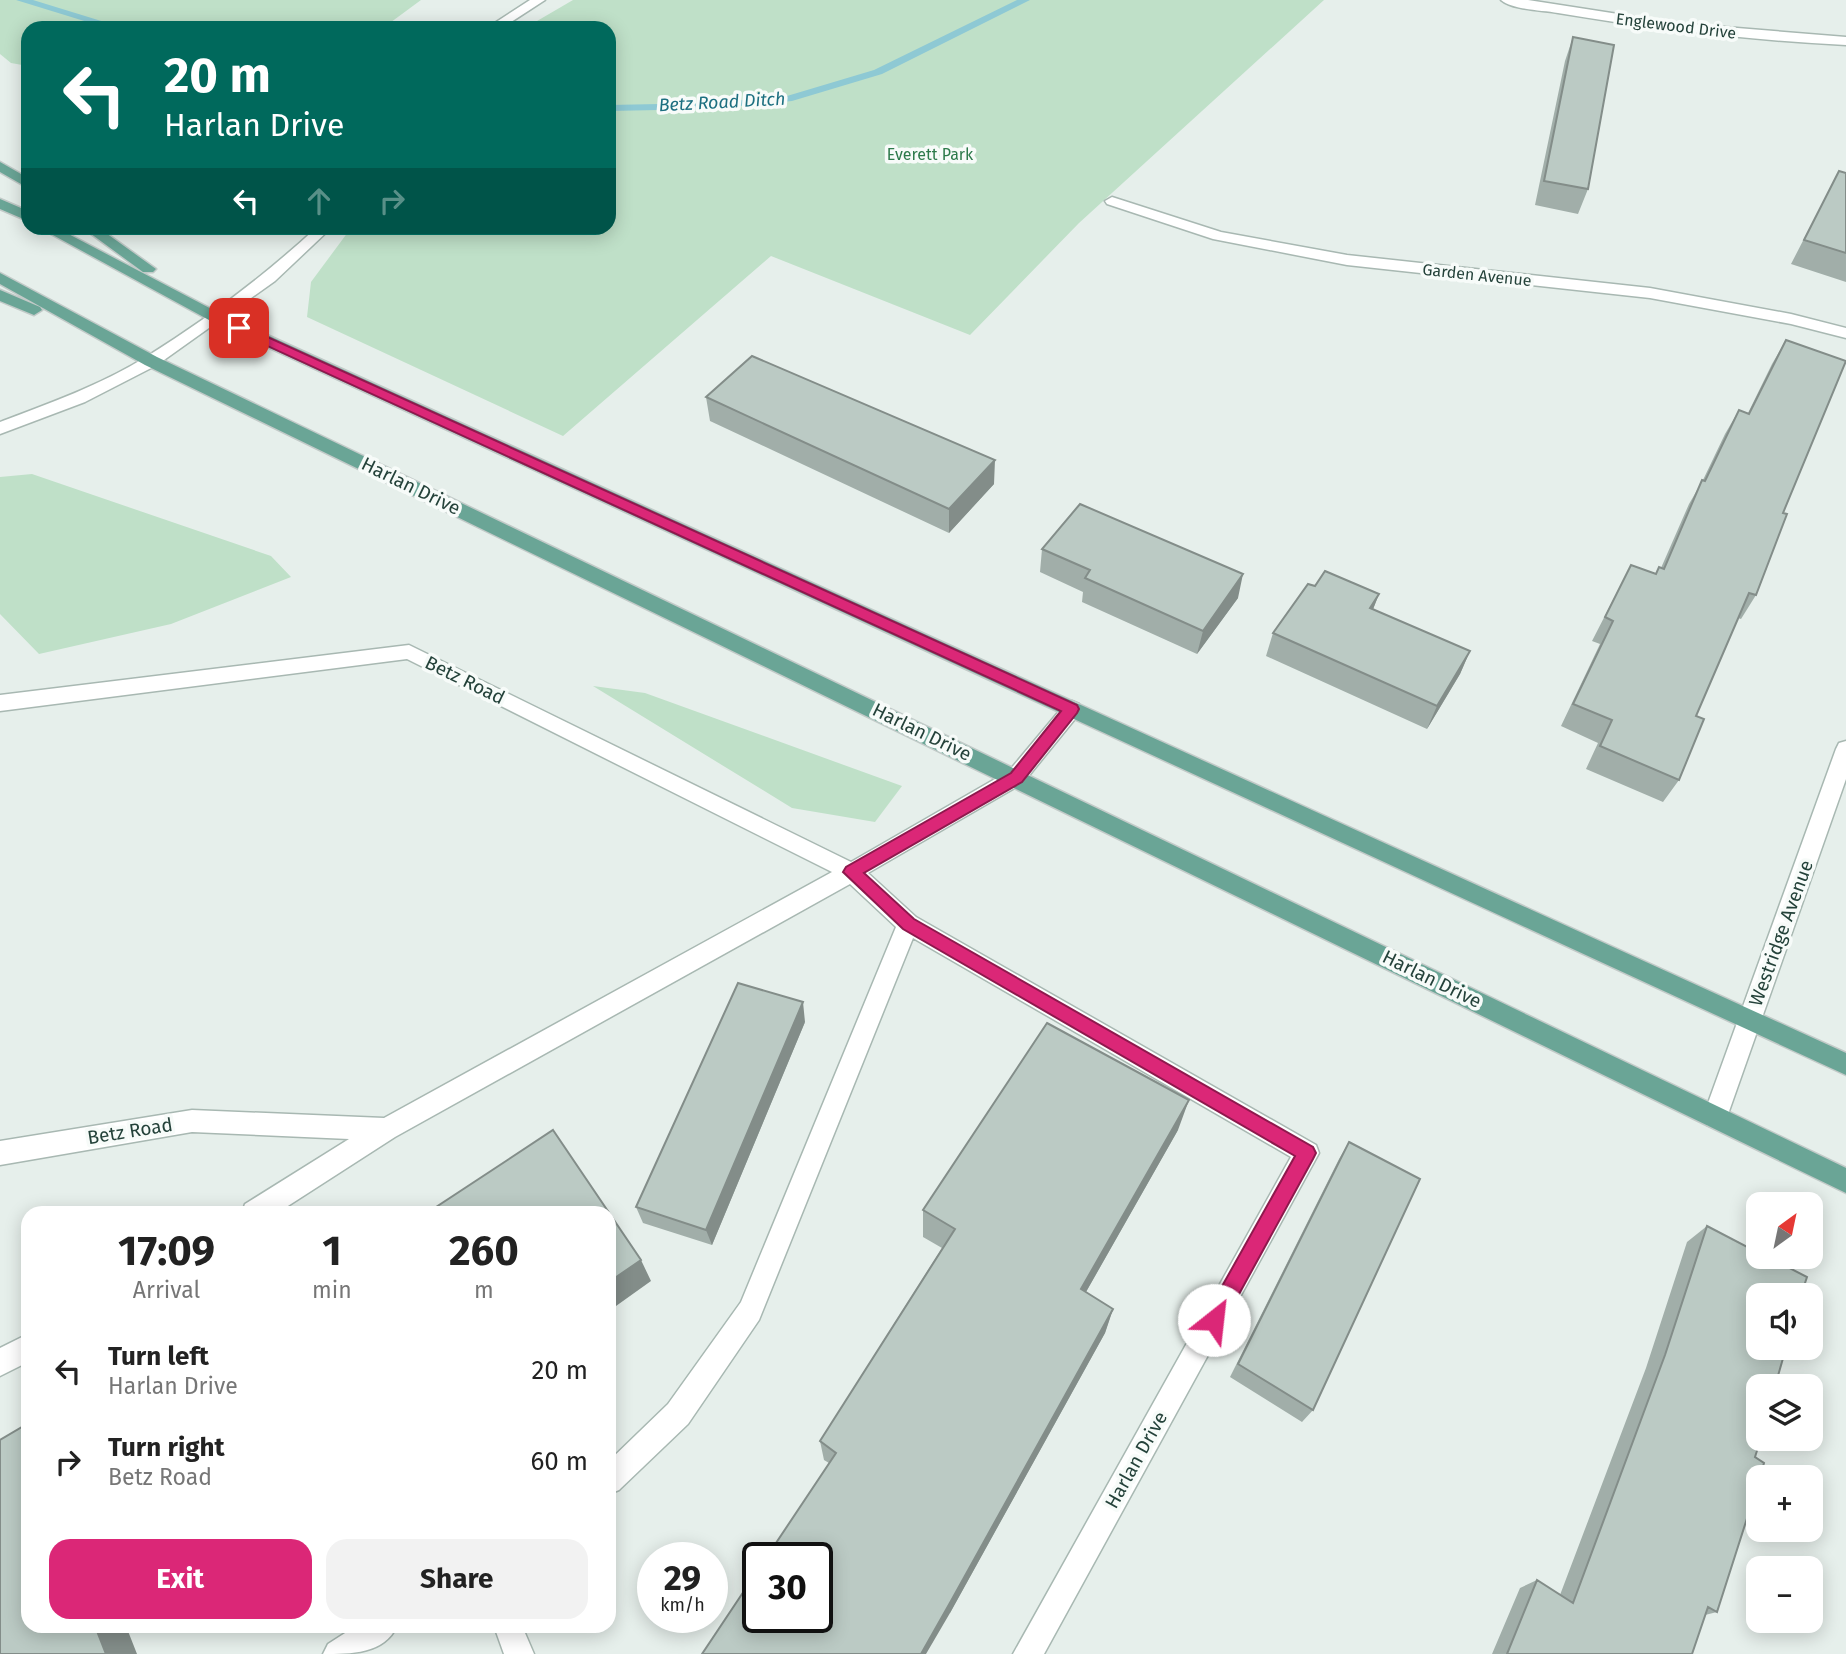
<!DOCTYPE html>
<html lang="en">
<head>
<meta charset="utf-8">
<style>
  :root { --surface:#fff; --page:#f2f2f2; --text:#222; --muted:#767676; --accent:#db2777 }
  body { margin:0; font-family:"Fira Sans",sans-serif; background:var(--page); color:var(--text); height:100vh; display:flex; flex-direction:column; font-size:26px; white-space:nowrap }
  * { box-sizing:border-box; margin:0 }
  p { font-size:23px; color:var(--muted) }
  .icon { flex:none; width:38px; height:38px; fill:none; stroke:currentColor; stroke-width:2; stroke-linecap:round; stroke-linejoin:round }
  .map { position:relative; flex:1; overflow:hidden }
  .drawer { position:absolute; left:21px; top:1206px; width:595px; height:427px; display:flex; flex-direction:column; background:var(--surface); border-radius:21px; box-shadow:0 4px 18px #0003 }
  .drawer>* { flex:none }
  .guide { position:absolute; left:21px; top:21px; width:595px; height:214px; border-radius:21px; box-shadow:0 4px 18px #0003; background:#00695c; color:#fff; overflow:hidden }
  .needle { width:46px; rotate:33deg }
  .tools { position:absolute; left:1746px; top:1192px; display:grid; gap:14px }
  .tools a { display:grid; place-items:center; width:77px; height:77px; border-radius:14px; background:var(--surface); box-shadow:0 4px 18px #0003; font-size:35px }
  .speed { position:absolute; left:637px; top:1542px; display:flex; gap:14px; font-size:35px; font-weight:700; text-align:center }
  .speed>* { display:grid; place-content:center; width:91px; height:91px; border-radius:50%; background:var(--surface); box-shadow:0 4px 18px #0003; line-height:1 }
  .speed small { font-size:18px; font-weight:400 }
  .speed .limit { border:4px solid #111; border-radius:10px; background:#fff; color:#111 }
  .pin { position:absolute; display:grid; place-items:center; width:60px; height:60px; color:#fff; margin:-30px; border-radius:14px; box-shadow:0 4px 10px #0006 }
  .me { position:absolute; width:77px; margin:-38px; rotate:29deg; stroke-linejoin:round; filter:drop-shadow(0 0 5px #0008) }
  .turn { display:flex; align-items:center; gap:24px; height:147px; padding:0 28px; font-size:32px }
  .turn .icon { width:91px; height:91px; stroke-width:2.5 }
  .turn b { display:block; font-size:49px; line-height:60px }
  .lanes { display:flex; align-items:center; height:66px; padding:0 28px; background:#0003; justify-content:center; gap:35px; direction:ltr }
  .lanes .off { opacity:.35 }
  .eta { display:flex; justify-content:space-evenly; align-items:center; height:119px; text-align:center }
  .eta b { font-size:42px; font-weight:700; line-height:49px }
  .button { display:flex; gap:14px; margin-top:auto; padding:14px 28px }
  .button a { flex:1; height:80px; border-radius:21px; background:var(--accent); color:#fff; font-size:28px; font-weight:700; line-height:80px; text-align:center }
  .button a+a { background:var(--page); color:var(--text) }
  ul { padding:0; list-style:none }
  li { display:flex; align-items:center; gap:21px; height:91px; padding:0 28px }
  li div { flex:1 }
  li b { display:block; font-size:26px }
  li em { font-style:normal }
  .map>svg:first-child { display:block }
</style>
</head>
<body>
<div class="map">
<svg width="1846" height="1654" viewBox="0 0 1846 1654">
  <rect width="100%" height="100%" fill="#e6efeb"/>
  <path fill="#bfe0c8" d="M 0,0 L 421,0 L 383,28 L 28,28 L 28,66 L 11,63 L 0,54 Z
    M 573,0 L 1324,0 L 1079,223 L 970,335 L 771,256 L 563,436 L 307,317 L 311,282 L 351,228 L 609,228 L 609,28 L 525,28 Z
    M 32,474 L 271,556 L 291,577 L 171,624 L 39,654 L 0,614 L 0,477 Z
    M 593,686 L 645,693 L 902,786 L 875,822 L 792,808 Z"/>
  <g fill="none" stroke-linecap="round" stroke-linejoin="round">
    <path fill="#8ec9d4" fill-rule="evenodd" d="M 16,0 L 33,0 L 124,28 L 107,28 Z
      M 1017,0 L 1030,0 L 882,74 L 792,101 L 709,109 L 609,111 L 609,105 L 709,103 L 787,96 L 874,70 Z"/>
    <defs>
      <path id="minor" d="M 530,0 L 545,0 L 502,28 L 487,28 Z
        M 1501,0 L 1528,0 L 1676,23 L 1846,37 L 1846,45 C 1749,40 1653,29 1558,13 C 1541,10 1513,10 1501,0 Z
        M 1112,197 L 1221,232 L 1347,255 L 1650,288 L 1791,314 L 1846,328 L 1846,338 L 1791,324 L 1650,298 L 1347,265 L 1213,239 L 1107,204 L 1105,201 Z
        M 316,228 L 331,228 L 275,281 L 157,365 L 85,402 L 0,434 L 0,422 C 50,403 101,385 146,357 C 207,319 264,276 316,228 Z
        M 409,645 L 851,862 L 1009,771 L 1065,704 L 1072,701 L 1079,704 L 1082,709 L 1079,714 L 1023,783 L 868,873 L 916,917 L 1316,1145 L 1319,1153 L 1044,1654 L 1013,1654 L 1291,1157 L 913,938 L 759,1320 L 688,1424 L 619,1490 L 609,1494 L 609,1461 L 668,1404 L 741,1302 L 896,927 L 850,884 L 395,1137 L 277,1213 L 242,1213 L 245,1204 L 349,1139 L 192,1132 L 0,1165 L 0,1141 L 192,1110 L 384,1118 L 832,872 L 407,659 L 0,711 L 0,695 Z
        M 1846,741 L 1846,779 L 1727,1117 L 1723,1125 L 1715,1128 L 1707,1125 L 1703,1117 L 1836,749 L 1839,743 Z
        M 28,1334 L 28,1362 L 0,1376 L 0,1348 Z
        M 356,1626 L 397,1626 C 384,1654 351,1654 323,1654 L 328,1644 Z
        M 494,1626 L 522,1626 L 534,1654 L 504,1654 Z"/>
      <path id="major" d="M 0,162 L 28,178 L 28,188 L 0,172 Z
        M 0,199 L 28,211 L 28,221 L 0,209 Z
        M 40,228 L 57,228 L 221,314 L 1846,1053 L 1846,1075 L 209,320 Z
        M 83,228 L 99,228 L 156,269 L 153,272 L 143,272 Z
        M 0,273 L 157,357 L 1846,1168 L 1846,1193 L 145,365 L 0,284 Z
        M 0,290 L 40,307 L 42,310 L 34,315 L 0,301 Z"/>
    </defs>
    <use href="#minor" stroke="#a8b8b2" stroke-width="3"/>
    <use href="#major" stroke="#c2cac8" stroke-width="3"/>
    <use href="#minor" fill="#fff" fill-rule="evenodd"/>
    <use href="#major" fill="#6aa596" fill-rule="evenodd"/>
  </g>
  <path fill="#a1aea9" d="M 1573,37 L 1588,189 L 1578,214 L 1535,205 L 1565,61 Z
    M 1839,171 L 1846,173 L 1846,282 L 1791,264 Z
    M 1786,340 L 1783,513 L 1756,595 L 1741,619 L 1738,618 L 1696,716 L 1679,780 L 1663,802 L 1586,769 L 1598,743 L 1561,726 L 1600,644 L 1592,641 L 1631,565 L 1656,574 L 1661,568 L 1689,504 L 1703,480 L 1725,434 L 1739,410 L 1748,413 L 1772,364 Z
    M 706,397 L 994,484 L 949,533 L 710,421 Z
    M 1042,549 L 1238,598 L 1197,654 L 1082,602 L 1083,592 L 1040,572 Z
    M 1315,586 L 1379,594 L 1373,609 L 1470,651 L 1460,674 L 1427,729 L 1266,656 L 1273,633 Z
    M 805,1022 L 712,1245 L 643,1223 L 636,1207 Z
    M 1178,1130 L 1086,1292 L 1113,1309 L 1105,1333 L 950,1613 L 829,1463 L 824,1460 L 820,1441 L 942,1248 L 923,1237 L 923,1210 Z
    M 1349,1142 L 1313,1410 L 1302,1422 L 1230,1377 L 1339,1159 Z
    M 1707,1226 L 1755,1457 L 1717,1612 L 1705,1615 L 1692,1654 L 1492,1654 L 1520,1588 L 1537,1580 L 1560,1595 L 1646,1368 L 1687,1242 Z"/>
  <path fill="#838d89" d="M 995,460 L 994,484 L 949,533 L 949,509 Z
    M 1243,574 L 1238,598 L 1197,654 L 1203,631 Z
    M 1379,594 L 1370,617 L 1370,608 Z
    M 1470,651 L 1460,674 L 1427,729 L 1437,706 Z
    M 803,1002 L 805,1022 L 712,1245 L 706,1230 Z
    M 1189,1100 L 1178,1130 L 1074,1313 L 1081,1289 Z
    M 641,1260 L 651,1281 L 609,1311 L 609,1282 Z
    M 1113,1309 L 1105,1333 L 950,1613 L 926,1654 L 921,1654 Z
    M 22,1427 L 28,1429 L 28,1443 Z
    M 95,1626 L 126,1626 L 137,1654 L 106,1654 Z"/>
  <path fill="#bbcac4" stroke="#838d89" stroke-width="2" d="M 1573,37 L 1614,45 L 1588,189 L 1544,181 Z
    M 1839,171 L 1846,173 L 1846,253 L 1804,240 Z
    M 1786,340 L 1846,361 L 1783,513 L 1787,514 L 1756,595 L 1749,593 L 1696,716 L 1704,719 L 1679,780 L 1600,746 L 1612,720 L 1573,704 L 1613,621 L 1605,617 L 1631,565 L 1656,574 L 1659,567 L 1664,569 L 1702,480 L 1705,481 L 1739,410 L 1749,414 Z
    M 752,356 L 995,460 L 949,509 L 706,397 Z
    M 1080,504 L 1243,574 L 1203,631 L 1085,578 L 1090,570 L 1042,549 Z
    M 1325,571 L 1379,594 L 1370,608 L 1470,651 L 1437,706 L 1273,633 L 1308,584 L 1315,586 Z
    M 738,983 L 803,1002 L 706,1230 L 636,1207 Z
    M 1047,1023 L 1189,1100 L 1081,1289 L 1113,1309 L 951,1601 L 921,1654 L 702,1654 L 758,1570 L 758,1617 L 817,1617 L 817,1558 L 766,1558 L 836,1453 L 820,1441 L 955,1229 L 923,1210 Z
    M 553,1130 L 641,1260 L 609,1282 L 609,1213 L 427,1213 Z
    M 1349,1142 L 1420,1179 L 1313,1410 L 1238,1364 Z
    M 1707,1226 L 1759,1253 L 1759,1256 L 1766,1256 L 1807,1277 L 1801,1295 L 1759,1295 L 1759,1348 L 1786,1348 L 1775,1386 L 1759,1386 L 1759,1438 L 1761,1438 L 1755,1457 L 1764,1463 L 1760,1477 L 1759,1477 L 1759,1481 L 1717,1612 L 1708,1607 L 1692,1654 L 1507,1654 L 1537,1580 L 1573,1603 L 1665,1355 Z
    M 22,1427 L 28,1443 L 28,1626 L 95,1626 L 106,1654 L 0,1654 L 0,1440 Z"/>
  <path fill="#db2777" stroke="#8e194d" stroke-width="2" d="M 239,324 L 1077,705 L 1079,709 L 1077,713 L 1022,782 L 864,873 L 914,919 L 1313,1147 L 1316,1153 L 1313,1159 L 1221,1327 L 1214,1330 L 1207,1327 L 1204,1320 L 1207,1313 L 1295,1156 L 903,929 L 843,872 L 846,867 L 1011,773 L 1061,711 L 235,331 L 233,328 Z"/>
  <g text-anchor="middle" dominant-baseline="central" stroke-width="7" stroke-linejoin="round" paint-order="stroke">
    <g font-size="16" fill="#24423a" stroke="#f7fbf9">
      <text transform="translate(1676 26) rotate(7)">Englewood Drive</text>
      <text transform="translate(1477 275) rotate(6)">Garden Avenue</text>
    </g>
    <g font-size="16" fill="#2d7a4b" stroke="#f7fbf9">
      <text x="930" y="154">Everett Park</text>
    </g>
    <g font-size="18" font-style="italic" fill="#1c6f80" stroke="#f7fbf9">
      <text transform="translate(722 102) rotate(-3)">Betz Road Ditch</text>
    </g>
    <g font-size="19" fill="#24423a" stroke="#f7fbf9">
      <text transform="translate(411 486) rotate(26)">Harlan Drive</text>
      <text transform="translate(465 680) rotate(26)">Betz Road</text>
      <text transform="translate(922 732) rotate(26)">Harlan Drive</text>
      <text transform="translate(1781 933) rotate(-70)">Westridge Avenue</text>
      <text transform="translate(1432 979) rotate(26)">Harlan Drive</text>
      <text transform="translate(130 1131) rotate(-9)">Betz Road</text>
      <text transform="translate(1136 1460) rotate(-61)">Harlan Drive</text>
    </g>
  </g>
</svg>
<div class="tools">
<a><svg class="needle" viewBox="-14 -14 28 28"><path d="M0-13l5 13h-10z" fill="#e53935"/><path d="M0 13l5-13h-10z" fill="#767676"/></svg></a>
<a><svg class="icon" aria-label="sound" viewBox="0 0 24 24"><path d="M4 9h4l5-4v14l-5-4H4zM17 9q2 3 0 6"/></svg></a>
<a><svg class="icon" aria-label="layers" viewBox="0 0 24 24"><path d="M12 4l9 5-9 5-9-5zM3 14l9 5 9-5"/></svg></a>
<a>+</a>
<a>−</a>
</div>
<div class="speed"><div>29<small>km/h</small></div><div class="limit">30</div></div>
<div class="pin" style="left:239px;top:328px;background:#d93025"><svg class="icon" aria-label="arrive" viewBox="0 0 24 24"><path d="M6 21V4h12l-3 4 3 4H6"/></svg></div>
<svg class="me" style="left:1214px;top:1320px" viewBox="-20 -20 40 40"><circle r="19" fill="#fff"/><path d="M0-13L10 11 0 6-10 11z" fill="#db2777"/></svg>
<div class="guide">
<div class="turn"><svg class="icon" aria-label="left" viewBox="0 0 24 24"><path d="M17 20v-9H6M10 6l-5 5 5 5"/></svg><div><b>20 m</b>Harlan Drive</div></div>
<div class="lanes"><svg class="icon" aria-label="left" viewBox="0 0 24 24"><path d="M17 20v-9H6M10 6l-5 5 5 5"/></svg><svg class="icon off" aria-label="ahead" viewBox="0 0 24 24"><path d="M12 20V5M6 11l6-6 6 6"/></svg><svg class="icon off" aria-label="right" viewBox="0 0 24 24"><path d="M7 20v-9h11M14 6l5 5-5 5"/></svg></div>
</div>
<section class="drawer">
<div class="eta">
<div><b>17:09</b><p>Arrival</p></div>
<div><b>1</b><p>min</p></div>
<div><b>260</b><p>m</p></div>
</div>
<ul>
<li><svg class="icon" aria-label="left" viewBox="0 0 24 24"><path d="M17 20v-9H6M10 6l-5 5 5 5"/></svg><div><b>Turn left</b><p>Harlan Drive</p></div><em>20 m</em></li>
<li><svg class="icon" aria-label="right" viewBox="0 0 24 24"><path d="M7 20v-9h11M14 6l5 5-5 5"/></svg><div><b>Turn right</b><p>Betz Road</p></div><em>60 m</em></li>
</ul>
<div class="button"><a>Exit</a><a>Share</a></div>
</section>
</div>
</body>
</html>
